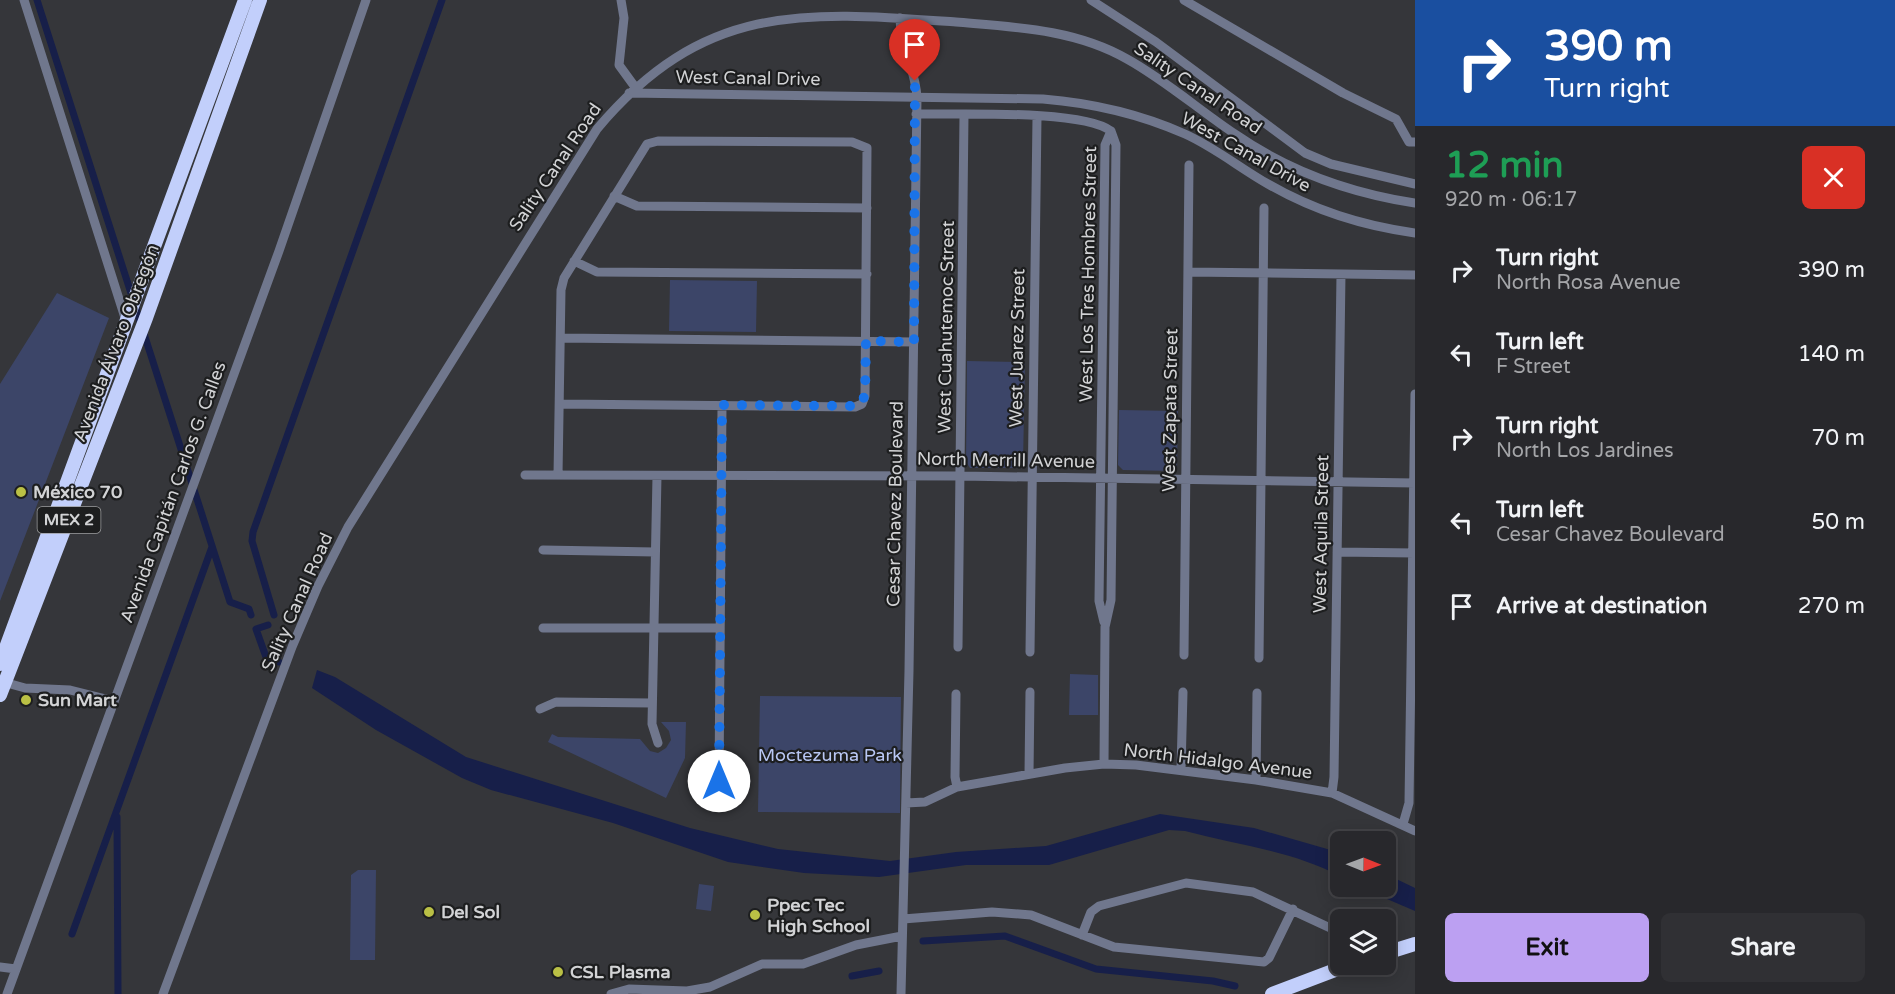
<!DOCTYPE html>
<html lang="en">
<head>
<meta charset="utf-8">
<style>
  :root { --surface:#28282c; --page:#303034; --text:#f1f3f6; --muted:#a5a6a9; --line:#444448; --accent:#bca0f2 }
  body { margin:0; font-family:"Varela Round",sans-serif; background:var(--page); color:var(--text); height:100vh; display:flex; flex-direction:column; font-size:22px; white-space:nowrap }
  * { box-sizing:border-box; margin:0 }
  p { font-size:20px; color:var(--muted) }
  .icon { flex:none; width:33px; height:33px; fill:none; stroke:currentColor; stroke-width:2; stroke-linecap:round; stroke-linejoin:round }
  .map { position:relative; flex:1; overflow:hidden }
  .drawer { display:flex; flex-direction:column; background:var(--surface); width:480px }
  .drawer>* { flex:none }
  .hud { background:#1a4fa0; color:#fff; overflow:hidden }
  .needle { width:39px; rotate:91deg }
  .fabs { position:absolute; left:1330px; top:831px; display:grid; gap:12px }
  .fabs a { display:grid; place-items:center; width:66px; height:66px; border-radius:9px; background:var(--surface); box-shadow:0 3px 15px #0003,0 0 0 2px var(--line); font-size:30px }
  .pin { position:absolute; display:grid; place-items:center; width:51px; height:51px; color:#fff; margin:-62px -26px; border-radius:50% 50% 50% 0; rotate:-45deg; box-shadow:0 0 6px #0007 }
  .pin .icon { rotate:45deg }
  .me { position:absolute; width:66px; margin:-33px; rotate:0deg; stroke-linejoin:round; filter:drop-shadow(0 0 4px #0008) }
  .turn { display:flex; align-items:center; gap:21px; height:126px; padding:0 30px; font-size:27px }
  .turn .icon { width:78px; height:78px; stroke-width:2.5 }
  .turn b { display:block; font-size:42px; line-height:51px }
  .round { display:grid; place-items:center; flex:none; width:63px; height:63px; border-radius:9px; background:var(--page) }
  .summary { display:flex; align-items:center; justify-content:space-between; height:102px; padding:0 30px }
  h1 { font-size:36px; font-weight:700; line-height:45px; color:#1e9e55 }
  .action { display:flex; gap:12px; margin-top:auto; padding:12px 30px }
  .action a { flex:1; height:69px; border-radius:9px; background:var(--accent); color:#111; font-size:24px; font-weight:700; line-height:69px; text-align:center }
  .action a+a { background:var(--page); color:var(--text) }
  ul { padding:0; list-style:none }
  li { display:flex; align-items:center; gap:18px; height:84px; padding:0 30px }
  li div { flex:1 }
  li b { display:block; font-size:22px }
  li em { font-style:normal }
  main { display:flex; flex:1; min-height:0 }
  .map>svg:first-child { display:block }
</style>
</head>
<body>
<main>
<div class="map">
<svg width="1415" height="994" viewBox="0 0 1415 994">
  <rect width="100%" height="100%" fill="#35363a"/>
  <path fill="#3c4568" d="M 670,280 L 757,281 L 756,332 L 669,331 Z
    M 57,293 L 109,318 L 0,601 L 0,384 Z
    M 967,361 L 1025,362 L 1023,463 L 1018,468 L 970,468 L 966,462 Z
    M 1119,410 L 1178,411 L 1177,467 L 1174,471 L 1123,470 L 1118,465 Z
    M 1070,674 L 1098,675 L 1098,715 L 1069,715 Z
    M 760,696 L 901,697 L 900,813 L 758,812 Z
    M 661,722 L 686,722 L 685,758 L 666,798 L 548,742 L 552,734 L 558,737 L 640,739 L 650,751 L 658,753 L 666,748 L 671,740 L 669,731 Z
    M 358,870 L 376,870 L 375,960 L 350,960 L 351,875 Z
    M 699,884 L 714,886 L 711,911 L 696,909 Z"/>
  <path fill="#171f49" d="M 317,670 L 335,677 L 466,757 L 690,828 L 778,849 L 890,861 L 956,852 L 1046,846 L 1160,814 L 1254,828 L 1341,853 L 1341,877 C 1294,851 1236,845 1185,831 L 1169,830 L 1049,865 L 966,865 L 879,877 L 804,873 L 728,862 L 613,823 L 491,790 L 462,778 L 376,730 L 312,688 Z
    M 1386,874 L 1415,888 L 1415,911 L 1359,887 L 1386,886 Z"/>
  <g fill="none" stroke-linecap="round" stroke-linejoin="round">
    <path stroke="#171f49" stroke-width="7" d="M 37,0 L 230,602 L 249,609 L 251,615
      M 274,615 L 252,541 L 253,532 L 442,0
      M 268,625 L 256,629 L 266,657 L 279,662
      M 117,817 L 118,994
      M 72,934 L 212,547
      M 923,941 L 1005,936 L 1096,969 L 1213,981 L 1235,986
      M 852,976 L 879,971"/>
    <path stroke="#70778d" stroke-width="9" d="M 24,0 L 126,321
      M 621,0 L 624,18 L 619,65 L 635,87
      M 1091,0 L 1156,42 L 1305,153 L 1331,164 L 1415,184
      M 1184,0 L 1343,93 L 1396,119 L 1409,142 L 1415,142
      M 900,18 C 900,47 916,69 917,98 L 909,671 L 901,994
      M 629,93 L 1043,99 C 1092,103 1140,114 1185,134 C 1214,147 1240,168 1268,184 C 1313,210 1363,226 1415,233
      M 916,114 C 957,115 1082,109 1111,131
      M 614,196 L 637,206 L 867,208
      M 574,261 L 597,272 L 867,274
      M 1188,272 L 1415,275
      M 561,338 L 914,342
      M 525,475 L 961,476 L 1415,483
      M 558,475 L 561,290 L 564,278 L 647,144 L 658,141 L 852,142 L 867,148 L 865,396 L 862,404 L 855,407 L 560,404
      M 657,476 L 652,724 L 658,743
      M 543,550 L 655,552
      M 1337,552 L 1415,553
      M 1104,622 L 1099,601 L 1105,145 L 1111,131
      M 543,628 L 719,628
      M 958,647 L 964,115
      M 1030,652 L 1037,117
      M 1184,655 L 1189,165
      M 1259,658 L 1264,208
      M 0,681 L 25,688 L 70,690 L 114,701
      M 956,694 L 955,777 L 957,787
      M 540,709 L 556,702 L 652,703
      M 1104,764 L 1105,627 L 1111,600 L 1116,145 L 1111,131
      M 1181,770 L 1183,692
      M 1029,774 L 1030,692
      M 1256,780 L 1257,693
      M 719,781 L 722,405
      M 1332,793 L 1334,777 L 1341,274
      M 906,803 L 925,802 L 957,787 L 1065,768 L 1104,764 L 1136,765 L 1256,780 L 1332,793 L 1415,831
      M 1403,824 L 1409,803 L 1415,394
      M 903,919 L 992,912 L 1031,915 L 1114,947 L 1264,962 L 1269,958 L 1293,909
      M 1082,935 L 1091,912 L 1099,906 L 1186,883 L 1253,892 L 1341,933
      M 0,967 L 16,969
      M 7,994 L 279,251 L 366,0
      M 163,994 L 292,647 L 318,586 L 348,527 L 597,129 C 704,2 804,11 956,22 C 1014,27 1075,29 1127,59 C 1165,80 1199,110 1235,134 C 1290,172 1350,193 1415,203
      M 611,994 L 629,989 L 687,991 L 710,987 L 762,964 L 803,964 L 856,945 L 902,936"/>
    <path stroke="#c2cffb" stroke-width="14" d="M 0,664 L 245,0
      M 0,695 L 146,318 L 260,0
      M 1386,953 L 1415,944
      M 1272,994 L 1351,964"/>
  </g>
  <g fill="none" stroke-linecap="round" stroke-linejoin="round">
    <path stroke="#1a73e8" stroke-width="10" stroke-dasharray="0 18" d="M 719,781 L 722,405 L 858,406 L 865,396 L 866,341 L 914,342 L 915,81"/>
  </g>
  <g fill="#bac045" stroke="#1d1e1f" stroke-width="2">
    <circle cx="21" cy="492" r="6"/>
    <circle cx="26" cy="700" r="6"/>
    <circle cx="429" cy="912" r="6"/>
    <circle cx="755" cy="915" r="6"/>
    <circle cx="558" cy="972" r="6"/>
  </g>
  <g text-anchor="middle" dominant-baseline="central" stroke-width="4.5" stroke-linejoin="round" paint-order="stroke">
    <rect fill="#1d1e1f" stroke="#9c9d9e" stroke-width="1.5" x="37.5" y="507" width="63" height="26" rx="4.5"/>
    <g font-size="16" font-weight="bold" fill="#d2d3d5">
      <text x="69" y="520">MEX 2</text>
    </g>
    <g font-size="18" fill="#d2d3d5" stroke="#1d1e1f">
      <text transform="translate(748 78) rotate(1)">West Canal Drive</text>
      <text transform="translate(1198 88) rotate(34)">Sality Canal Road</text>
      <text transform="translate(1246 152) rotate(29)">West Canal Drive</text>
      <text transform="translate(555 167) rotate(-56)">Sality Canal Road</text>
      <text transform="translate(1088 274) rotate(-89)">West Los Tres Hombres Street</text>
      <text transform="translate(946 327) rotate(-89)">West Cuahutemoc Street</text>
      <text transform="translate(116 343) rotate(-69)">Avenida Álvaro Obregón</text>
      <text transform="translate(1017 348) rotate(-89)">West Juarez Street</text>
      <text transform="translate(1170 410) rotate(-89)">West Zapata Street</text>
      <text transform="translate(1006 460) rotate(1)">North Merrill Avenue</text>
      <text transform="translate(173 492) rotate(-70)">Avenida Capitán Carlos G. Calles</text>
      <text transform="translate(895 504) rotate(-89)">Cesar Chavez Boulevard</text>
      <text transform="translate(1321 534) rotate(-89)">West Aquila Street</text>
      <text transform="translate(297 602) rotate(-66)">Sality Canal Road</text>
      <text transform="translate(1218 761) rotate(7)">North Hidalgo Avenue</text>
    </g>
    <g font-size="18" font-weight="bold" fill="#d2d3d5" stroke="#1d1e1f" text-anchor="start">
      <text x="33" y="492">México 70</text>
      <text x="38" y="700">Sun Mart</text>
      <text x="767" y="905">Ppec Tec<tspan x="767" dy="21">High School</tspan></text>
      <text x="441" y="912">Del Sol</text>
      <text x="570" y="972">CSL Plasma</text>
    </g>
    <g font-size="18" fill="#b9c7f4" stroke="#1d1e1f">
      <text x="830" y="755">Moctezuma Park</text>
    </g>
  </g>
</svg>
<div class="fabs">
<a><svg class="needle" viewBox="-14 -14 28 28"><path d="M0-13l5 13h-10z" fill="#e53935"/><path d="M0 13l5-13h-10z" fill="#a5a6a9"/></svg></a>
<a><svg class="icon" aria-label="layers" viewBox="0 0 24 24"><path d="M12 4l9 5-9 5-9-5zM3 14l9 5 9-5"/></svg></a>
</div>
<div class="pin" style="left:915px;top:81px;background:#d93025"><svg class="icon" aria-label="arrive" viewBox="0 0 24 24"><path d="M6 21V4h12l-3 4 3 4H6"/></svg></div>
<svg class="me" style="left:719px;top:781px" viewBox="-20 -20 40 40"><circle r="19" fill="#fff"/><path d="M0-13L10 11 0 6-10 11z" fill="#1a73e8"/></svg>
</div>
<section class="drawer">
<div class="hud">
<div class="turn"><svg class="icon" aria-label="right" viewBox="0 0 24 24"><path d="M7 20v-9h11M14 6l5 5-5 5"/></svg><div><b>390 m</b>Turn right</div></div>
</div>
<div class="summary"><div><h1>12 min</h1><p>920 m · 06:17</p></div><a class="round" style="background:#d93025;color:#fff"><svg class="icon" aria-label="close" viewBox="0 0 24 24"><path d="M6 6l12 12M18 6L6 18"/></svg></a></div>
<ul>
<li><svg class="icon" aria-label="right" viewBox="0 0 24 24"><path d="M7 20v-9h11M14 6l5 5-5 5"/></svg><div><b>Turn right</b><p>North Rosa Avenue</p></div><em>390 m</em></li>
<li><svg class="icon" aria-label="left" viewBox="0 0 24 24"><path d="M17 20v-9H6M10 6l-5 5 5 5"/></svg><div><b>Turn left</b><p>F Street</p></div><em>140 m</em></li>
<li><svg class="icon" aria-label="right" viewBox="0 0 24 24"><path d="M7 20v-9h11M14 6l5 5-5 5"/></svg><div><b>Turn right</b><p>North Los Jardines</p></div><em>70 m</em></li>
<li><svg class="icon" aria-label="left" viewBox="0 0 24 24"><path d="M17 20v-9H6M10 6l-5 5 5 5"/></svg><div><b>Turn left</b><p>Cesar Chavez Boulevard</p></div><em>50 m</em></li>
<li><svg class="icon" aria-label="arrive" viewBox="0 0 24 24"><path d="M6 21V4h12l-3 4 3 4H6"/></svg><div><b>Arrive at destination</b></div><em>270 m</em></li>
</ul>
<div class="action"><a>Exit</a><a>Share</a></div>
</section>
</main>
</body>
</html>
